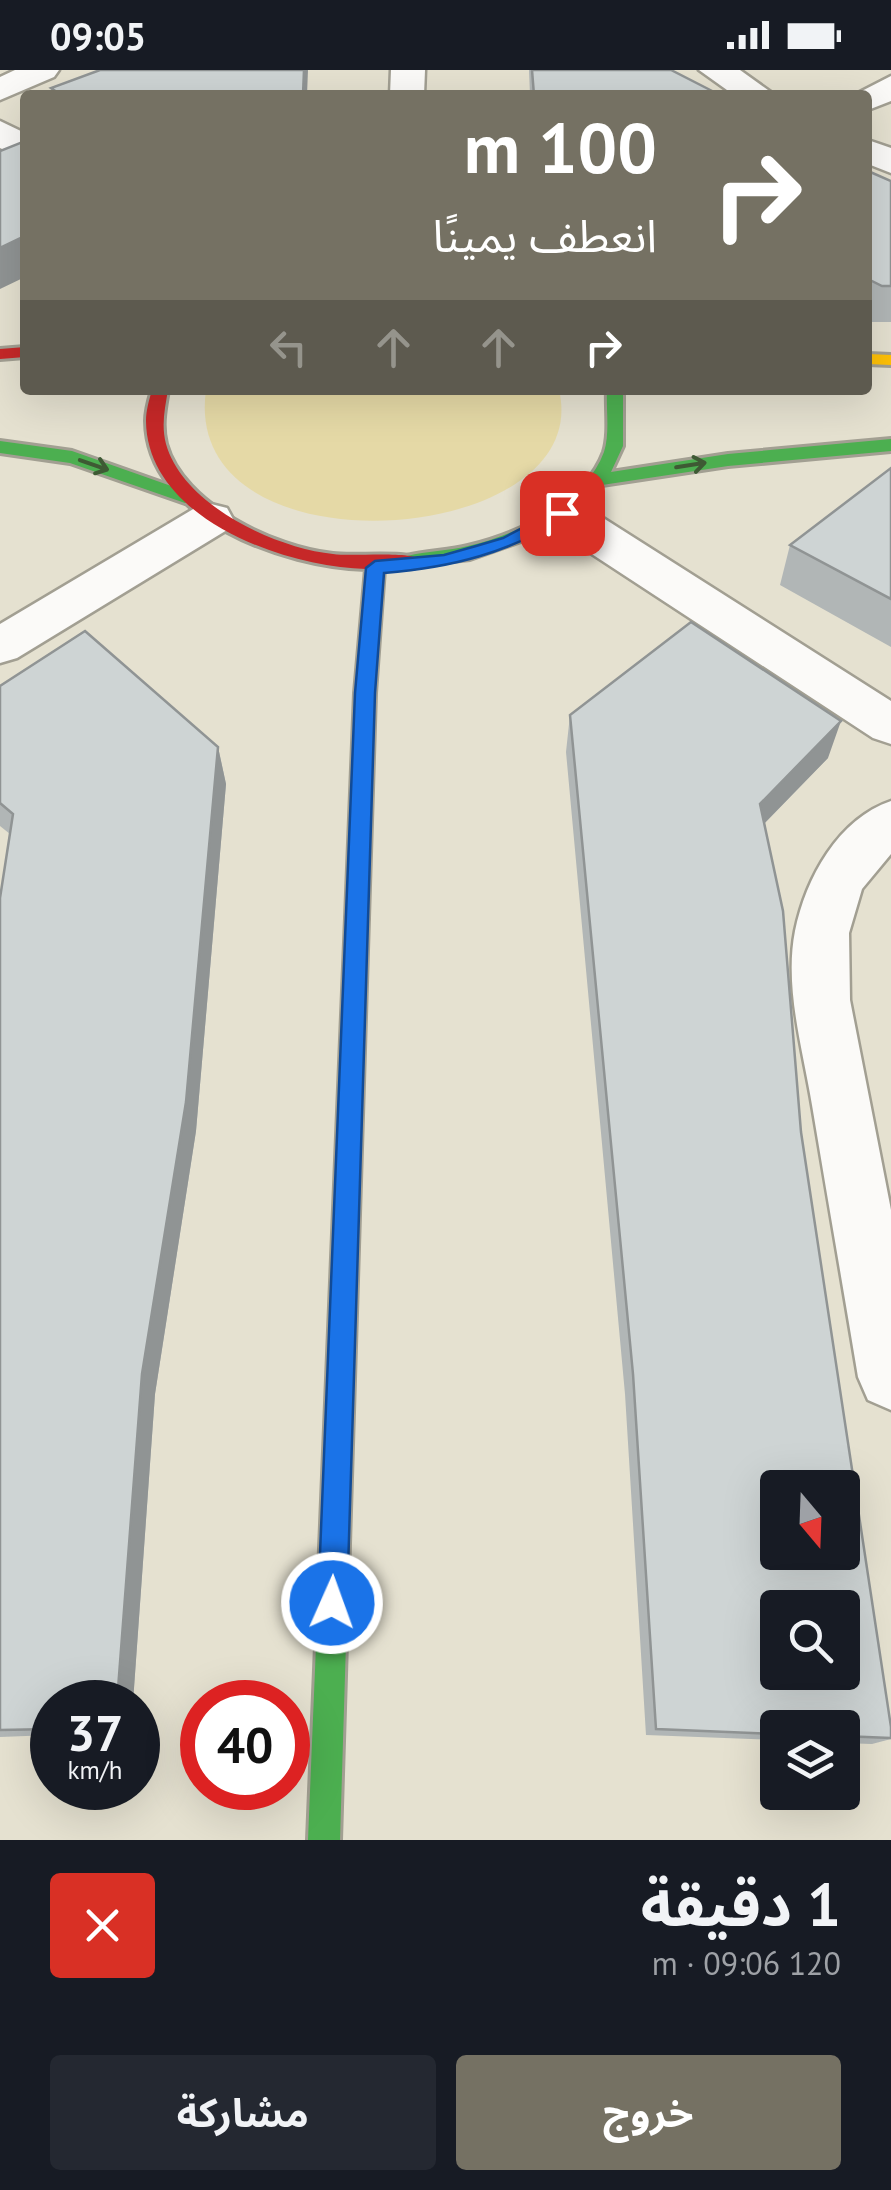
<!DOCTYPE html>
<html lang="ar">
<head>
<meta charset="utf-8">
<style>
  :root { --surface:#171b24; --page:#242831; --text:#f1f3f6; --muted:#9ea1a6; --accent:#757163 }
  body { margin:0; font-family:"PT Sans","Noto Sans Arabic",sans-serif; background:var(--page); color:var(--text); direction:rtl; height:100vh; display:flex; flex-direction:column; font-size:38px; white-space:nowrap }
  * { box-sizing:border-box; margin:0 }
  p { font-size:32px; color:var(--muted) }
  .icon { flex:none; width:55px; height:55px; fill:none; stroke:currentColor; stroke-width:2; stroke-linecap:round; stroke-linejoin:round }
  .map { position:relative; height:1770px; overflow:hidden; direction:ltr }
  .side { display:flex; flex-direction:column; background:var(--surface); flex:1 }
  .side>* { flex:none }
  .hud { position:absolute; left:20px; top:20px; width:852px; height:305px; border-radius:10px; box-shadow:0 10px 40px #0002; direction:rtl; background:#757163; color:#fff; overflow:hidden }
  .needle { width:65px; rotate:161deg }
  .controls { position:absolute; left:760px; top:1400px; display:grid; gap:20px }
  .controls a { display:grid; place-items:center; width:100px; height:100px; border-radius:10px; background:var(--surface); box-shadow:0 10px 40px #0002; font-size:50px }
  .speed { position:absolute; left:30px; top:1610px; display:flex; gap:20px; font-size:50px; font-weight:700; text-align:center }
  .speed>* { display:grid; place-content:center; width:130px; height:130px; border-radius:50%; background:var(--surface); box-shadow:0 10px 40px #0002; line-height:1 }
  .speed small { font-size:25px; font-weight:400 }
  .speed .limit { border:15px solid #d22; background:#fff; color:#111 }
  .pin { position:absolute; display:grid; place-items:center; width:85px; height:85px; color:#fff; margin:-42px; border-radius:20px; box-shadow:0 5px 15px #0006 }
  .me { position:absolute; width:110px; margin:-55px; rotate:2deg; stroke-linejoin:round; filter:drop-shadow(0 0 8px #0008) }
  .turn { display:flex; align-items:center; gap:35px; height:210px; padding:0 50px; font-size:45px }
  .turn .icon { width:130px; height:130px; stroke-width:2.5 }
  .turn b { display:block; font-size:70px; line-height:85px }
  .lanes { display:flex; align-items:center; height:95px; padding:0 50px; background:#0003; justify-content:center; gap:50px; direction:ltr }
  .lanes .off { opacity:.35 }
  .round { display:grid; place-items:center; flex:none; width:105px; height:105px; border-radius:10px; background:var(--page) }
  .head { display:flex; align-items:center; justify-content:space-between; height:170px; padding:0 50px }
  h1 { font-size:60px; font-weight:700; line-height:75px }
  .primary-button { display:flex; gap:20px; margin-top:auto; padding:20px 50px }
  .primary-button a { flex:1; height:115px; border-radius:10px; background:var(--accent); color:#fff; font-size:40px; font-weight:700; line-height:115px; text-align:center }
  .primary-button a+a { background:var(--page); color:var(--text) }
  .status { display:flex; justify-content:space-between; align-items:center; height:70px; padding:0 50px; background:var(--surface); direction:ltr }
  .status svg { height:28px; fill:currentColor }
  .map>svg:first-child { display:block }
</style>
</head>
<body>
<div class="status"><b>09:05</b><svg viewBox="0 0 49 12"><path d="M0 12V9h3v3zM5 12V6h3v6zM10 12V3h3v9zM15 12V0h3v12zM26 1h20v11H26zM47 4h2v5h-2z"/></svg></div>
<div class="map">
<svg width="891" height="1770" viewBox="0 0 891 1770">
  <rect width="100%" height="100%" fill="#e5e1d0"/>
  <path fill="#e5d9a6" d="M 206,320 L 559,320 C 597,478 179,510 206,320 Z"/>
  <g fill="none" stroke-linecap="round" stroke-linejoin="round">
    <defs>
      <path id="street" d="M 15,0 L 59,0 L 54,7 L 0,30 L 0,7 Z
        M 391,0 L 425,0 L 424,25 L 390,25 Z
        M 699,0 L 740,0 L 775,25 L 734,25 Z
        M 891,6 L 891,31 L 868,40 L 868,25 L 854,25 Z
        M 0,51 L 25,63 L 25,90 L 0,78 Z
        M 868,70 L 891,78 L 891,103 L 868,94 Z
        M 562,428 L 578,432 L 891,631 L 891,674 L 873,668 L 546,454 L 540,443 L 546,432 Z
        M 211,434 L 227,438 L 233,449 L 227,460 L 17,588 L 0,593 L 0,554 L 195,438 Z
        M 891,731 L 891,784 L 862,819 L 849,863 L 850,930 L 891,1140 L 891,1340 L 868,1330 L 858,1307 C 843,1216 827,1126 812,1035 C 803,980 784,917 795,861 C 806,808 838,749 891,731 Z"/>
      <path id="fast" d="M 607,320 L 623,320 L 623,376 L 611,402 L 728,384 L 891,369 L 891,381 L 728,396 L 602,415 L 562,451 L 535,466 L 470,489 L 407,496 L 407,486 C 427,481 448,481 468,476 C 519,464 585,433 604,382 C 610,363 606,340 607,320 Z
        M 0,371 L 72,381 L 191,423 L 194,427 L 185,433 L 70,393 L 0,383 Z
        M 357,839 L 365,841 L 368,848 L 340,1770 L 308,1770 L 346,848 L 349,841 Z"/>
      <path id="slow" d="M 868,284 L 891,285 L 891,295 L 868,294 Z"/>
      <path id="jam" d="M 25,277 L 25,287 L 0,289 L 0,279 Z
        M 152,320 L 168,320 C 165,338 161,355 166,374 C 183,435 275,478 333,484 C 353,487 413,480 423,491 L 414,498 L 384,499 L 375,623 L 368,848 L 365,855 L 349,855 L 346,848 L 355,623 L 366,499 C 285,497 147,449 146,351 C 146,341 149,330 152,320 Z"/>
    </defs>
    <use href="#street" stroke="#a29f92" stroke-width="5"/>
    <use href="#fast" stroke="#a29f92" stroke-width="6"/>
    <use href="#slow" stroke="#a29f92" stroke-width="6"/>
    <use href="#jam" stroke="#a29f92" stroke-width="6"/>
    <use href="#street" fill="#fbfaf8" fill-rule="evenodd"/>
    <use href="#fast" fill="#4caf50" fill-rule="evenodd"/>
    <use href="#slow" fill="#ffc107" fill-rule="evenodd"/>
    <use href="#jam" fill="#c62828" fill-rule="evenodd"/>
  </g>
  <path fill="#b1b6b6" d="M 529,0 L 671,0 L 720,25 L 530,25 Z
    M 868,101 L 891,111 L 891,252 L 872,252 L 868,250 Z
    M 891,398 L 891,577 L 780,515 L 790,475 Z
    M 0,616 L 218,677 L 226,714 L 196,1061 L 155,1324 L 133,1632 L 52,1632 L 52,1665 L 0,1667 L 0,828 L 10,764 L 0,756 Z
    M 570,645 L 828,688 L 764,754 L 801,1062 L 891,1669 L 872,1674 L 842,1673 L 842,1658 L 778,1658 L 778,1670 L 646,1665 L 625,1324 L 566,682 Z"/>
  <path fill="#909494" d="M 304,0 L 308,0 L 307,25 L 303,25 Z
    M 25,166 L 25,207 L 0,219 L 0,178 Z
    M 841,651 L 828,688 L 749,769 L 760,734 Z
    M 218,677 L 226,714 L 196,1061 L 155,1324 L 133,1632 L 117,1632 L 142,1304 Z"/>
  <path fill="#ced4d4" stroke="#909494" stroke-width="2.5" fill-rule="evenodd" d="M 100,0 L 304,0 L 303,25 L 61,25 L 51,18 Z
    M 532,0 L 671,0 L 720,25 L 534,25 Z
    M 25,71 L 25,166 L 0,178 L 0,81 Z
    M 868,101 L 891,111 L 891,216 L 882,216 L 868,209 Z
    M 891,398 L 891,529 L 790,475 Z
    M 691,552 L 841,651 L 760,734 L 783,841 L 801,1062 L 891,1657 L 891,1668 L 842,1666 L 842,1658 L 778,1658 L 778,1664 L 656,1659 L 633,1304 L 570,645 ZM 778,1418 L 842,1418 L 842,1482 L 778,1482 ZM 778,1538 L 842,1538 L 842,1602 L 778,1602 Z
    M 85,561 L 218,677 L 186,1032 L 142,1304 L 117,1632 L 52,1632 L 52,1659 L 0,1660 L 0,828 L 13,744 L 0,733 L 0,616 Z"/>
  <defs><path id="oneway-shaft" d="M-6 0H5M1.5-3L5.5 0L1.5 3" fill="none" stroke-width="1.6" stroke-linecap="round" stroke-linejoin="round" transform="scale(2.5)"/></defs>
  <g stroke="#3e5a34">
    <use href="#oneway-shaft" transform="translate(94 395) rotate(19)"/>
    <use href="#oneway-shaft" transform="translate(691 395) rotate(-9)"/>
  </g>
  <path fill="#1a73e8" stroke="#114b97" stroke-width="2.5" d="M 562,437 L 571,443 L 569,447 C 505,483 456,497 384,503 L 375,623 L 347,1533 L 343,1543 L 332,1547 L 322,1543 L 318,1533 L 355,623 L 366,498 L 375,491 L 444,485 L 476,476 L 503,468 Z"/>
</svg>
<div class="controls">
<a><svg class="needle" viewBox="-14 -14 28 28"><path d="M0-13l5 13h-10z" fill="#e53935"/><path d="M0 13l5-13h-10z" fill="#9ea1a6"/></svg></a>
<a><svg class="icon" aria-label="search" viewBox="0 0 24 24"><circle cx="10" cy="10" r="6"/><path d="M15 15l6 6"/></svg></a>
<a><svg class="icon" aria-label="layers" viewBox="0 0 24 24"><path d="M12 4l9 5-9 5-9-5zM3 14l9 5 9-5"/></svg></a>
</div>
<div class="speed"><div>37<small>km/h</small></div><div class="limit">40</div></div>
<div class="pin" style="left:562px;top:443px;background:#d93025"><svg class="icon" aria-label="arrive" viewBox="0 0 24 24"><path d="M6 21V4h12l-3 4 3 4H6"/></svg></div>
<svg class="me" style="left:332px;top:1533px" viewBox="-20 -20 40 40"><circle r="17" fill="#1a73e8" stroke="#fff" stroke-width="3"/><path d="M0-11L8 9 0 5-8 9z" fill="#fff"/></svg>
<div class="hud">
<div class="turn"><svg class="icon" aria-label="right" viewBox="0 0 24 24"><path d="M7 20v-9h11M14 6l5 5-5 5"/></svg><div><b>100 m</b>انعطف يمينًا</div></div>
<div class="lanes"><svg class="icon off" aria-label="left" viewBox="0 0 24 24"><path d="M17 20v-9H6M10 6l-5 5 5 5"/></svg><svg class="icon off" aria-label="ahead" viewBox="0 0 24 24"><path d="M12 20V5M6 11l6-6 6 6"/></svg><svg class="icon off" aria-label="ahead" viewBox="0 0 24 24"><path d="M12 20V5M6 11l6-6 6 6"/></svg><svg class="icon" aria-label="right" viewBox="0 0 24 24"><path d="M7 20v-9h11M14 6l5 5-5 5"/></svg></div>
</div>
</div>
<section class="side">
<div class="head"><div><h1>1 دقيقة</h1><p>120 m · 09:06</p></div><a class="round" style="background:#d93025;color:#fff"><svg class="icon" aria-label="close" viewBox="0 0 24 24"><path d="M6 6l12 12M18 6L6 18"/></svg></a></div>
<div class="primary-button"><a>خروج</a><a>مشاركة</a></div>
</section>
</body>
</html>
